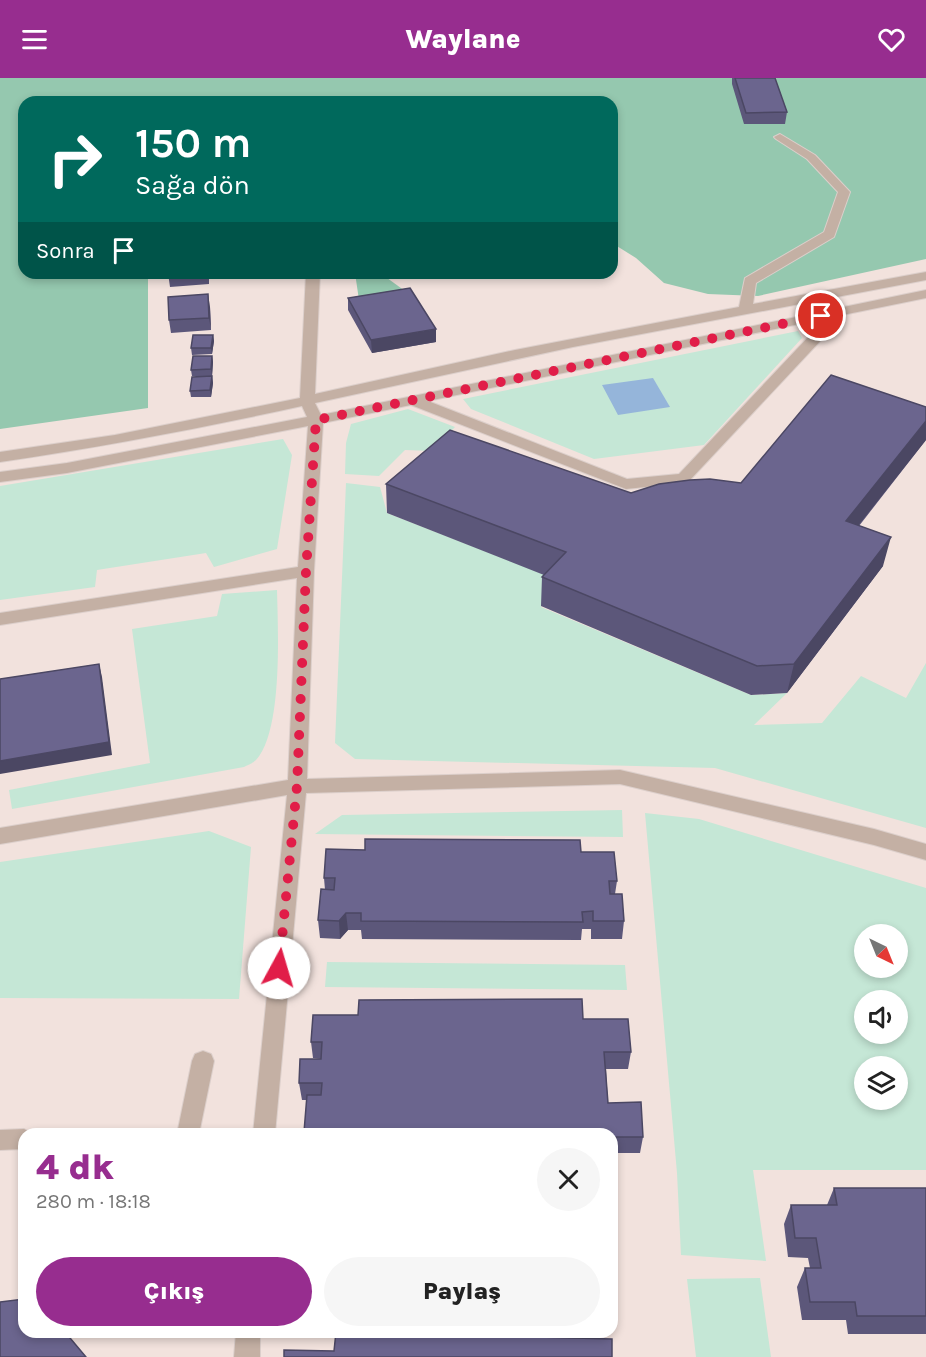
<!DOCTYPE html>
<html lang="tr">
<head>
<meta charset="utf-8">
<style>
  :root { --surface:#fff; --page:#f6f6f6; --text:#222; --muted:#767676; --accent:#972d8f }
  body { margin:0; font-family:Karla,sans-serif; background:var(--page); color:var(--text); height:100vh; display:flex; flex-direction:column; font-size:22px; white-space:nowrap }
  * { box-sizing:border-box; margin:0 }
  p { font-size:20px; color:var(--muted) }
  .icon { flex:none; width:33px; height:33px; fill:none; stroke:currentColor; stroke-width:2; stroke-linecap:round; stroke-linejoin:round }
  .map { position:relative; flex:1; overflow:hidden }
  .panel { position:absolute; left:18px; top:1050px; width:600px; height:210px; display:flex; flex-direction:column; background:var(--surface); border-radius:18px; box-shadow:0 3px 9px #0003 }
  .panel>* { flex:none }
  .guide { position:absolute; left:18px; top:18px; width:600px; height:183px; border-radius:18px; box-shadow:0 3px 9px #0003; background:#00695c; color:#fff; overflow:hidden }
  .needle { width:39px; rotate:137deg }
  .buttons { position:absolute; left:854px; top:846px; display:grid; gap:12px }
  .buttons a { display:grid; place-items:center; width:54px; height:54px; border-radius:50%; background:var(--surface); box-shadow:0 3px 9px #0003; font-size:30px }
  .pin { position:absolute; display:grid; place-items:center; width:51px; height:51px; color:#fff; margin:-26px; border:3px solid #fff; border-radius:50%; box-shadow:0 2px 6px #0007 }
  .me { position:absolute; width:66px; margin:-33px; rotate:6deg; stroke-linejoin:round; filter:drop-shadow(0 0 4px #0008) }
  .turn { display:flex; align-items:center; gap:21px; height:126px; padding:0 18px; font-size:27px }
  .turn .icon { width:78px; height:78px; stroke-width:2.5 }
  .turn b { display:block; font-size:42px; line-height:51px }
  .then { display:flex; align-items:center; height:57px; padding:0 18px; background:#0003; gap:12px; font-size:22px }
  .round { display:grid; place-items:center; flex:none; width:63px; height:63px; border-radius:32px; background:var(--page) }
  .headline { display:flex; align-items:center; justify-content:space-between; height:102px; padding:0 18px }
  h1 { font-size:36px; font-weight:800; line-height:45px; color:var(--accent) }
  .primary-button { display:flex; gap:12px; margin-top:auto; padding:12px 18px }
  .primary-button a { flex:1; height:69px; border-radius:36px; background:var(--accent); color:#fff; font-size:24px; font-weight:800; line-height:69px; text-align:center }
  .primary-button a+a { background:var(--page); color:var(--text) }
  header { display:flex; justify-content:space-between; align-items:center; height:78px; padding:0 18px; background:var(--accent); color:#fff; font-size:27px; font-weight:800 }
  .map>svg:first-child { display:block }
</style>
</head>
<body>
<header><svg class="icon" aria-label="menu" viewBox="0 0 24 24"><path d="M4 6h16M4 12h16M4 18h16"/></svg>Waylane<svg class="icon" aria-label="heart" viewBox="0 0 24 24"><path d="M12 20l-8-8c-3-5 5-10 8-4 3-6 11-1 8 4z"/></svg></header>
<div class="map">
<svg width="926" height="1279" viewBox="0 0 926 1279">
  <rect width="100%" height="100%" fill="#fff2ee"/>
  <path fill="#f2e2dd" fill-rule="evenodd" d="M 0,0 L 926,0 L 926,1279 L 0,1279 ZM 24,24 L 612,24 L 612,195 L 24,195 ZM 864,856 L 897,856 L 897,890 L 864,890 ZM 864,922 L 897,922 L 897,956 L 864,956 ZM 864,988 L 897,988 L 897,1022 L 864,1022 ZM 24,1056 L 612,1056 L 612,1254 L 24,1254 Z"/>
  <path fill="#c5e7d6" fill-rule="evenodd" d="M 798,253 L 802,260 L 704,367 L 594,381 L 471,331 L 463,321 Z
    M 408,331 L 455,349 L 432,373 L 405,372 L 379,398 L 345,396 L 346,365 L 351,346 Z
    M 283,361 L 292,377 L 277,471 L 214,489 L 206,475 L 97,492 L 95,509 L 0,522 L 0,408 Z
    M 346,405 L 380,409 L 387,435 L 564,504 L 541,529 L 751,617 L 787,615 L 754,647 L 822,645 L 861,598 L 906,620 L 926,585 L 926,750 L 715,690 L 355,681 L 335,665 Z
    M 277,512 C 278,551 283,653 256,682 C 253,685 248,687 244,689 L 12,731 L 9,712 L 150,685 L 132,551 L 217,538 L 222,516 Z
    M 622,732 L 623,759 L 315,756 L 342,737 Z
    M 645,735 L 699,741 L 926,810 L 926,1092 L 753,1092 L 766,1183 L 681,1177 L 677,1095 ZM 864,856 L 897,856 L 897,890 L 864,890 ZM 864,922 L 897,922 L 897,956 L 864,956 ZM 864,988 L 897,988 L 897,1022 L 864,1022 Z
    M 209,753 L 251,769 L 239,921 L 0,920 L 0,784 Z
    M 327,884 L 625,887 L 627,912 L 325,909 Z
    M 760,1200 L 771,1279 L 696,1279 L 687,1201 Z"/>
  <path fill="#95c8af" d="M 0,0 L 926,0 L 926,181 L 758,218 L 708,216 L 664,205 L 636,180 L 612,165 L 612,24 L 24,24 L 24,195 L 148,195 L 148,330 L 0,351 Z
    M 355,195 L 383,195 L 383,197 L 405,213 L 359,222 Z"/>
  <path fill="#95b5da" d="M 653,300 L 670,329 L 618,337 L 602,307 Z"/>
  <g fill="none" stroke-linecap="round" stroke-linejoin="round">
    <defs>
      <path id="minor" d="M 780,56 L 815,77 L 850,114 L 834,159 L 756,205 L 753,226 L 926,194 L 926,202 L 573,269 L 315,325 L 321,337 L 811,236 L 805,230 L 812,226 L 824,233 L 926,212 L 926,220 L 828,240 L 824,259 L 689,403 L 684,405 L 626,411 L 621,409 L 411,327 L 323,345 L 314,493 L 307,701 L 620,692 L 874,751 L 926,766 L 926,782 L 874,767 L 620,706 L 306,715 L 275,1056 L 253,1056 L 287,717 L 0,766 L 0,750 L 288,702 L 297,500 L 0,547 L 0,535 L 298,489 L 308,348 L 67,395 L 0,404 L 0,394 L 67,385 L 307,339 L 302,328 C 202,350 101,369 0,384 L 0,374 L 115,357 L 300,320 L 306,195 L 320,195 L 315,316 L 515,272 L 739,229 L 745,200 L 824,154 L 838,114 L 807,81 L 776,61 L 774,59 ZM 814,243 L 812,255 L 679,396 L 627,401 L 428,323 Z
        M 203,973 L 211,976 L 214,983 L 199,1056 L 177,1056 L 192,983 L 195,976 Z
        M 24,1051 L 33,1056 L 24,1056 L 24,1071 L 0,1072 L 0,1052 Z
        M 236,1254 L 260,1254 L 260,1279 L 234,1279 Z"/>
    </defs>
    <use href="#minor" stroke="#dccfcb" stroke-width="2"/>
    <use href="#minor" fill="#c4b0a4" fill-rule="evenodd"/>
  </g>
  <path fill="#5c577a" d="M 732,0 L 775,0 L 787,34 L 785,46 L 744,46 L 732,6 Z
    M 168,195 L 209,195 L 209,206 L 170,209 Z
    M 348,220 L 436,264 L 372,275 L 348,232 Z
    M 210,229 L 211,252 L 171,255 L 169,242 Z
    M 213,257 L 214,263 L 212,276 L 192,277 L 191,270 Z
    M 212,278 L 213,284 L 212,298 L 192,298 L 191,292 Z
    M 212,298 L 213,305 L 211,319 L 191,319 L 190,313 Z
    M 926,362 L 859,448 L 883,488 L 787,615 L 751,617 L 541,528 L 542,499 L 544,497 L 387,435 L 386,406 L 631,415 L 741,405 Z
    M 324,800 L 617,803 L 615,816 L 624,843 L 622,861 L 591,861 L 591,851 L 582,851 L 581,862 L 362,861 L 361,852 L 348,852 L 340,861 L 320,860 L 318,842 L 325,812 Z
    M 583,941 L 631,974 L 628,991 L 606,991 L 608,1025 L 643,1059 L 640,1075 L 612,1075 L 612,1056 L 304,1056 L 307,1022 L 302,1022 L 299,1005 L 321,981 L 313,980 L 311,964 Z
    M 834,1110 L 926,1110 L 926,1256 L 848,1256 L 846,1242 L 802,1242 L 797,1209 L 805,1190 L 810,1190 L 808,1180 L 788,1179 L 784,1146 L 791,1127 L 827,1127 Z"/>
  <path fill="#4b4763" d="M 208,216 L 210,229 L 211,252 L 209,240 Z
    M 436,251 L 436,264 L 372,275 L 371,262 Z
    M 213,257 L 214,263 L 212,276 L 211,270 Z
    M 212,278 L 213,284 L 212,298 L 211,291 Z
    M 212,298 L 213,305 L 211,319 L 210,312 Z
    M 926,343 L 926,362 L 838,473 L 846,443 Z
    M 891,459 L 883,488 L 787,615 L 794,586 Z
    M 99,586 L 102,599 L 112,677 L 0,696 L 0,683 Z
    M 346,835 L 348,852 L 340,861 L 339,843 Z"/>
  <path fill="#6b658e" stroke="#4b4763" stroke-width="1.5" d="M 735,0 L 775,0 L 787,34 L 746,35 Z
    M 168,195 L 194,195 L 168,197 Z
    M 410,210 L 436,251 L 371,262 L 348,220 Z
    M 208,216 L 209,240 L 169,242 L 168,219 Z
    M 193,257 L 213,257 L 211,270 L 191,270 Z
    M 193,278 L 212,278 L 211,291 L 191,292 Z
    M 831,297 L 926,329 L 926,343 L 846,443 L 891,459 L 794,586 L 757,588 L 542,499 L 566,474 L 386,406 L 450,352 L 631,415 L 659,406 L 690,402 L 710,401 L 741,405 Z
    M 212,298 L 210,312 L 190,313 L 192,299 Z
    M 99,586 L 109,664 L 0,683 L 0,601 Z
    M 365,761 L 580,762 L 581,774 L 614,774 L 617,803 L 609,803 L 610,816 L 622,816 L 624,843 L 593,843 L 593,833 L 582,834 L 583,844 L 361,843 L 361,835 L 346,835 L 339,843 L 318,842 L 321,811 L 334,812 L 335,800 L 324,800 L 326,771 L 365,772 Z
    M 582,921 L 583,941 L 628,941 L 631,974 L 604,974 L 608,1025 L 641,1024 L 643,1059 L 612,1059 L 612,1056 L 351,1056 L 351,1054 L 304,1054 L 307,1017 L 321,1017 L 322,1005 L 299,1005 L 300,981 L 321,981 L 322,964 L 311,964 L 313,937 L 358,937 L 359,922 Z
    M 834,1110 L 926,1110 L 926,1238 L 857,1238 L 855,1224 L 810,1224 L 805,1190 L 821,1190 L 816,1160 L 795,1160 L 791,1127 L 837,1127 Z
    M 24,1221 L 24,1254 L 65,1254 L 86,1279 L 0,1279 L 0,1224 Z
    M 336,1254 L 612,1261 L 612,1279 L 284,1279 L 284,1272 L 334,1273 Z"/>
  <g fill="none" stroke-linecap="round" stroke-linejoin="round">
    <path stroke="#e11d48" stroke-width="10" stroke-dasharray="0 18" d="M 279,890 L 297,708 L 306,493 L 316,342 L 821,238"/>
  </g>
</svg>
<div class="buttons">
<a><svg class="needle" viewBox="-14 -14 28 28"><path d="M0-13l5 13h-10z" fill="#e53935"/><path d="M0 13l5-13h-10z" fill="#767676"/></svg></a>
<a><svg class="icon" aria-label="sound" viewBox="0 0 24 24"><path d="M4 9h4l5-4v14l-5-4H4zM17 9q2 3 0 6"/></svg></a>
<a><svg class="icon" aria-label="layers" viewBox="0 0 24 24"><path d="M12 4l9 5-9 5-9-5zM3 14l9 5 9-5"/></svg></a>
</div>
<div class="pin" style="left:821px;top:238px;background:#d93025"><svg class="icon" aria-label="arrive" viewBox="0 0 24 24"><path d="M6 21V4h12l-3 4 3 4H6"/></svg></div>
<svg class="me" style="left:279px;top:890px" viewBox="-20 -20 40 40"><circle r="19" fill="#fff"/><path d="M0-13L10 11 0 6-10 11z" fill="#e11d48"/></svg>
<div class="guide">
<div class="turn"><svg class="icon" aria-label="right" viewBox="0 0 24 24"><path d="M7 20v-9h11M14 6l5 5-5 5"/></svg><div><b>150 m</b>Sağa dön</div></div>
<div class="then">Sonra<svg class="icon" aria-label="arrive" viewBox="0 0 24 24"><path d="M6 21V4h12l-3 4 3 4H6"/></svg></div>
</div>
<section class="panel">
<div class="headline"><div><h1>4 dk</h1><p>280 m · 18:18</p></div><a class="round"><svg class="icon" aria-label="close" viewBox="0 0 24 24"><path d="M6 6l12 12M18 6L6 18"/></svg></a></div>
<div class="primary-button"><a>Çıkış</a><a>Paylaş</a></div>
</section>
</div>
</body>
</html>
